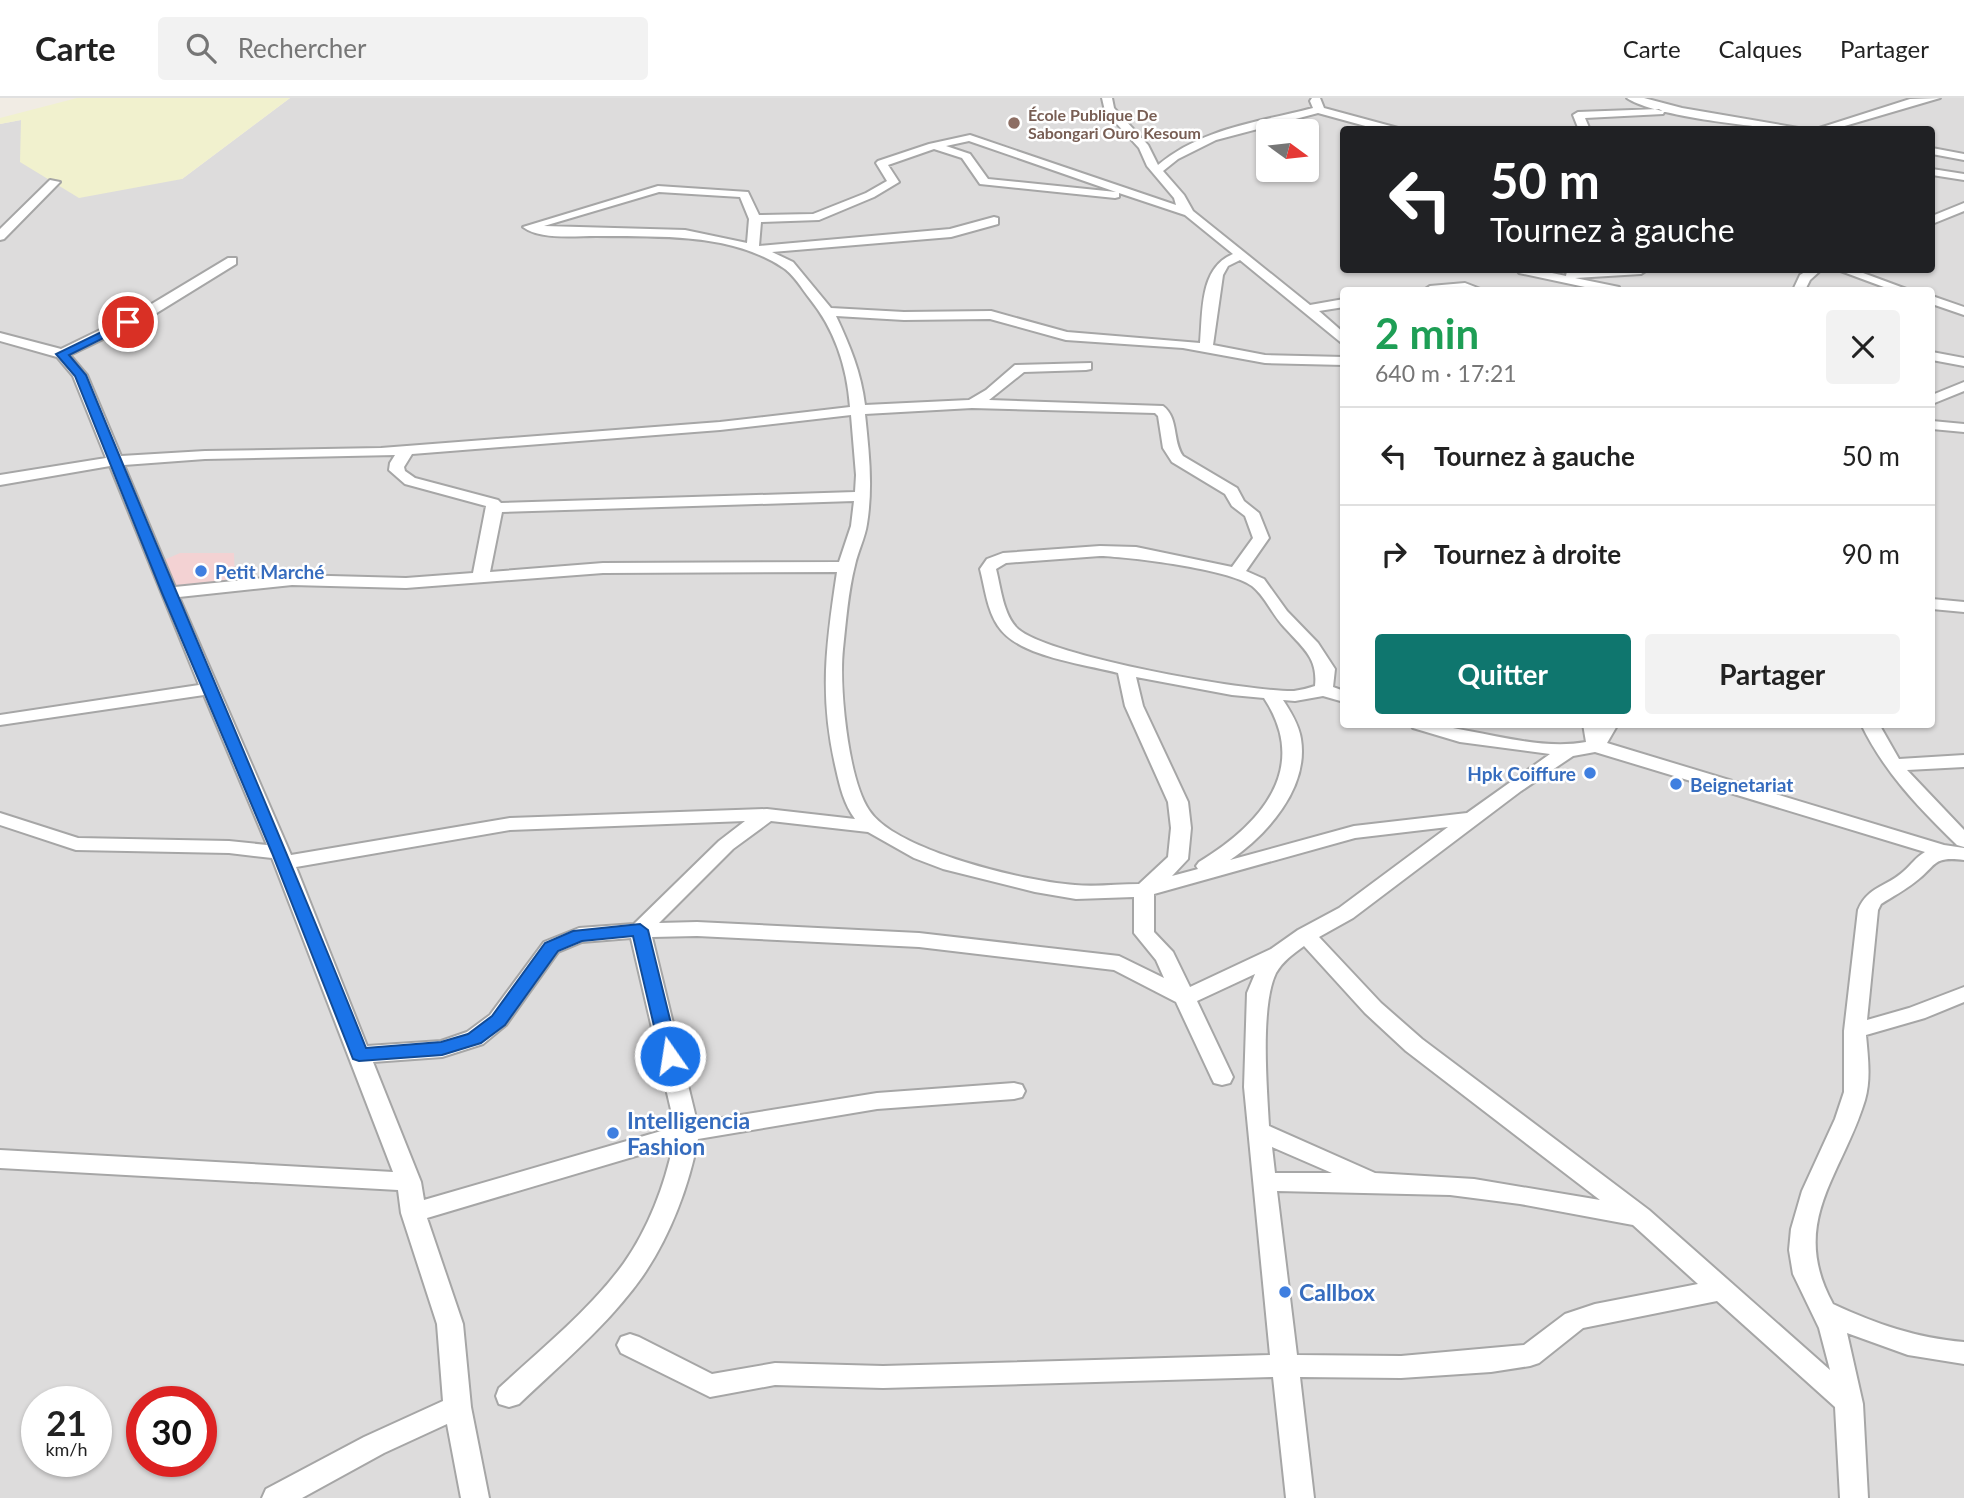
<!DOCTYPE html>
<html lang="fr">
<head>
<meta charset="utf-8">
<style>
  :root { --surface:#fff; --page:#f2f2f2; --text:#222; --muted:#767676; --line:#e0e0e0; --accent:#0f766e }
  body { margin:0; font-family:Lato,sans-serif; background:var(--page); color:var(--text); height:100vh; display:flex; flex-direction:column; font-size:26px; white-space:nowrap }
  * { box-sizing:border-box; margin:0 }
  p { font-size:23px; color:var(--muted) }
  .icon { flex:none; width:38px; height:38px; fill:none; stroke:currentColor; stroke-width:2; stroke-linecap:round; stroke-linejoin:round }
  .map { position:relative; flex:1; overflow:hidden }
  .drawer { position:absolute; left:1340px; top:189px; width:595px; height:441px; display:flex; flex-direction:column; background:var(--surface); border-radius:7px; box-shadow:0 2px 5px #0004 }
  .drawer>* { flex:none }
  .banner { position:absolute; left:1340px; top:28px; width:595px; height:147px; border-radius:7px; box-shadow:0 2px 5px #0004; background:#202124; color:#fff; overflow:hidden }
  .needle { width:46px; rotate:105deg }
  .buttons { position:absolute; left:1256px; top:21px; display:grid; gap:14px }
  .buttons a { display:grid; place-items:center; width:63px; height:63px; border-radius:7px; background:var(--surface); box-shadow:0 2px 5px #0004; font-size:35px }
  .speed { position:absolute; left:21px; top:1288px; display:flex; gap:14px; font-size:35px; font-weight:700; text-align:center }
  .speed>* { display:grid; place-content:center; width:91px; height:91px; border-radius:50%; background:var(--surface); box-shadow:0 2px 5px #0004; line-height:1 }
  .speed small { font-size:18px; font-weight:400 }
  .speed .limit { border:10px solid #d22; background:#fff; color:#111 }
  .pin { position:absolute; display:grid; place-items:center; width:60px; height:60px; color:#fff; margin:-30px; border:4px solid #fff; border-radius:50%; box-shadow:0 2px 7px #0007 }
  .me { position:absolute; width:77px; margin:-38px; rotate:347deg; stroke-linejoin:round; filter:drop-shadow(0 0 5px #0008) }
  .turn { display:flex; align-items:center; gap:24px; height:147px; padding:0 35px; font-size:32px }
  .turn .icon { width:91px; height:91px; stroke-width:2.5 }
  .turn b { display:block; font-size:49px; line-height:60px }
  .round { display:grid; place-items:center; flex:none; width:74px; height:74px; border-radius:7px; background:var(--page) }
  .headline { display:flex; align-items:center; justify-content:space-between; height:119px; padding:0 35px }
  h1 { font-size:42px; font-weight:700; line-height:52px; color:#1e9e55 }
  .cta { display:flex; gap:14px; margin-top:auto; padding:14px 35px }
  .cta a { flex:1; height:80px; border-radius:7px; background:var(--accent); color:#fff; font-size:28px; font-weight:700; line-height:80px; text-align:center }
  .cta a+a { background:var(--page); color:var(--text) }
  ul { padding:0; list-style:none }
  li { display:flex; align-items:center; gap:21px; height:98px; padding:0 35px; border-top:2px solid var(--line) }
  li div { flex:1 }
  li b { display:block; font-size:26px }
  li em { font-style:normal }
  header { display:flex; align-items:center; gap:42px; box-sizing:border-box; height:98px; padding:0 35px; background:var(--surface); border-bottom:2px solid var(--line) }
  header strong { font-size:33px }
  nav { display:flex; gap:38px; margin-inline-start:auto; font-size:24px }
  .search { width:490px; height:63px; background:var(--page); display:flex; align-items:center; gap:18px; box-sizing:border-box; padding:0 24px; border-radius:7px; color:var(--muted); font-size:26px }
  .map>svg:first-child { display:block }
</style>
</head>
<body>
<header>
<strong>Carte</strong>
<div class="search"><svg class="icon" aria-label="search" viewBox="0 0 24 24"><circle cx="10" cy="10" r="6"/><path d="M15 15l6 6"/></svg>Rechercher</div>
<nav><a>Carte</a><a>Calques</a><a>Partager</a></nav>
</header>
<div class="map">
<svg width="1964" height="1400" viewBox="0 0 1964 1400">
  <rect width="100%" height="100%" fill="#f1ece4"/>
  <path fill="#dddcdc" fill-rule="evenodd" d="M 290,0 L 1964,0 L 1964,1400 L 0,1400 L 0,26 L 21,22 L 182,81 ZM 1344,32 L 1932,32 L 1932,172 L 1344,172 ZM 1269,33 L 1307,33 L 1307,72 L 1269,72 ZM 1344,192 L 1932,192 L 1932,626 L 1344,626 ZM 37,1304 L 96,1304 L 96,1363 L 37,1363 ZM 142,1304 L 201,1304 L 201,1363 L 142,1363 Z"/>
  <path fill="#f3d2d3" d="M 180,455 L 234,455 L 235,484 L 175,492 L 164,462 Z"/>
  <path fill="#f1f1ce" d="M 77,0 L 290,0 L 182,81 L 79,100 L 20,64 L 21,22 L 0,26 L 0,20 Z"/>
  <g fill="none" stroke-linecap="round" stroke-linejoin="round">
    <defs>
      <path id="minor" d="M 1102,0 L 1112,0 L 1114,10 L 1148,47 L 1158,67 C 1202,30 1259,24 1313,10 L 1310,3 L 1312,0 L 1320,0 L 1324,10 L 1398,30 L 1399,32 L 1380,32 L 1318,15 L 1216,42 L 1178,61 L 1163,73 L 1184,97 L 1193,113 L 1310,207 L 1344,201 L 1344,209 L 1319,213 L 1344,235 L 1344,247 L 1240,162 L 1228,168 L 1223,177 L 1213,247 L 1265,257 L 1344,259 L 1344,267 L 1265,265 L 1183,250 L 1066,242 L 990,221 L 904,222 L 836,218 C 850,248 861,274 865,307 L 969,302 L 986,292 L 1015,267 L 1091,265 L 1091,271 L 1086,272 L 1024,274 L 989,302 L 1163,308 C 1179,320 1172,342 1183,358 L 1237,390 L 1244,403 L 1259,415 L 1269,440 L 1246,473 L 1264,481 L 1287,513 L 1318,545 L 1335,571 L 1333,589 L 1344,593 L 1344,604 L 1323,598 L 1295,603 L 1283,602 C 1291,614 1299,627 1301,641 C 1309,690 1267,737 1230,762 L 1354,728 L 1467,715 L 1550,656 L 1460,644 L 1413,630 L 1410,626 C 1467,626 1530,654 1586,644 L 1583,626 L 1618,626 L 1607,645 L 1944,747 L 1964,750 L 1964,762 C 1931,758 1937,768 1915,784 C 1905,792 1892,799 1881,806 L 1878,812 L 1867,922 L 1909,910 L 1964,889 L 1964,904 L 1925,920 L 1866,937 C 1868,959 1871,981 1865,1002 C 1842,1078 1788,1124 1833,1206 C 1876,1226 1916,1240 1964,1244 L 1964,1266 L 1908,1257 L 1847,1235 L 1863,1306 L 1868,1400 L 1840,1400 L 1835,1309 L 1717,1203 L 1583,1230 L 1539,1265 L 1530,1268 L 1491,1274 L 1401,1280 L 1300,1279 L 1314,1400 L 1286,1400 L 1273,1279 L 883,1290 L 775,1287 L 710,1299 L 621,1255 L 617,1247 L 621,1239 L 630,1236 L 639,1239 L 712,1276 L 775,1265 L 883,1268 L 1270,1257 L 1244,989 L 1247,895 L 1255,876 L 1197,903 L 1233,979 L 1230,985 L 1222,987 L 1214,985 L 1211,979 L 1176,904 L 1114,872 L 919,849 L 697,838 L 652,839 L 697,1024 L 877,995 L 1014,985 L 1022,987 L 1025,993 L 1022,999 L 1014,1001 L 877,1011 L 698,1041 C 689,1088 670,1139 642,1179 C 608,1227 561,1266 519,1306 L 509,1309 L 499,1306 L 496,1298 L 499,1290 C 542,1250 590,1212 624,1165 C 648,1131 665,1087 673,1047 L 427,1120 L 463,1226 L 471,1309 L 489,1400 L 461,1400 L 447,1326 L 384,1355 L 302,1400 L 262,1400 L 266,1391 L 364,1339 L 443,1303 L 437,1226 L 401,1115 L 398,1092 L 0,1070 L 0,1052 L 393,1074 L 272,760 L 229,755 L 76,752 L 0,727 L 0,715 L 78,740 L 229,743 L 267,747 L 204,597 L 0,627 L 0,617 L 199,587 L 110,368 L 0,387 L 0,377 L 106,360 L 73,278 L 57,259 L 0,243 L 0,235 L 61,251 L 145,210 L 228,160 L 236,160 L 236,166 L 155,216 L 70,257 L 87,277 L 121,358 L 205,353 L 381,350 L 720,324 L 850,309 C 847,269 835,232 810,201 C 802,191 793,175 782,169 C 728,134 657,139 596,138 C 575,138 540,142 523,129 L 658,88 L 748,94 L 759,117 L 813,116 L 866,95 L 887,83 L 876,65 L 878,63 L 929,46 L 970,37 L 1176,107 L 1174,100 L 1147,68 L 1139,50 L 1105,13 ZM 969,43 L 1116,94 L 988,81 L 970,56 L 946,48 ZM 934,51 L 962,60 L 980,86 L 1115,100 L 1119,99 L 1119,95 L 1185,117 L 1233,156 C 1199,170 1203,214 1200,245 L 1067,234 L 991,213 L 904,214 L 831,210 L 793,164 L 772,154 L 951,139 L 998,126 L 998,120 L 994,119 L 950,131 L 759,148 L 761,124 L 819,122 L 874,99 L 899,84 L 888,67 ZM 659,94 L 740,99 L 749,121 L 747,145 L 685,132 L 544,128 ZM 972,310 L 1155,315 L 1158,318 L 1163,350 L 1172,364 L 1225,396 L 1232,408 L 1245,418 L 1253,440 L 1232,469 L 1136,449 L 1100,448 L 1003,455 L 987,461 L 980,471 C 985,490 987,512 998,528 C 1018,559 1084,566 1118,575 L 1125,608 L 1168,704 L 1171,730 L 1168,759 L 1139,786 C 1118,786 1096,789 1075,787 C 1028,784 895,753 869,712 C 848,681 839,589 843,551 C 846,524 848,494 855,467 C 858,453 865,440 867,426 C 873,389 869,354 865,316 ZM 851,317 L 856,377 L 855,394 L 501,405 L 498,402 L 415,380 L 405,373 L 404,369 L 412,356 L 720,332 ZM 395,357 L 390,365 L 389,372 L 405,386 L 486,408 L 473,475 L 406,480 L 292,477 L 175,489 L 124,367 L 205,361 ZM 854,403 L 851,428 L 839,464 L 603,465 L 490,474 L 502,414 ZM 1100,458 C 1131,459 1229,471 1252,488 C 1265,498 1273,518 1285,530 C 1303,550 1318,560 1315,588 C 1309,590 1301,592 1294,593 C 1248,594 1050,559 1018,531 C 1003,517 1001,490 996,471 L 1006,465 ZM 837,474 C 826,547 819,598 836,671 C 840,689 844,706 855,721 L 767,711 L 510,720 L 291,757 L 179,499 L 292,487 L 406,490 L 603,475 ZM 1136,579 L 1232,597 L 1264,600 C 1311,671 1260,727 1199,764 L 1196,768 L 1198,771 L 1172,778 L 1188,761 L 1191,730 L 1188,704 L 1143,608 ZM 1595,654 L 1925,754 C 1915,760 1912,766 1904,773 C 1887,789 1868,788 1858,812 L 1844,933 L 1844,994 L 1835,1021 L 1802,1093 L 1791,1131 L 1789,1152 L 1793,1176 L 1819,1230 L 1830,1272 L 1649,1112 L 1422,941 L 1381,905 L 1319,839 L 1353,820 L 1521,693 L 1573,658 ZM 745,723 L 719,743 L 634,826 L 579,830 L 544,844 L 490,917 L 467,934 L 441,943 L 367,948 L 296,769 L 510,732 ZM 771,723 L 868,734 L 914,760 L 943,771 L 1035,794 L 1076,801 L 1134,799 L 1134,835 L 1156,862 L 1164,880 L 1119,858 L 919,835 L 697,824 L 659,825 L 733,751 ZM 1448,729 L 1339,810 L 1298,832 L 1271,851 L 1190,889 L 1173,854 L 1154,834 L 1154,796 L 1355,740 ZM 631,840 L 675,1029 L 424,1102 L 421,1084 L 373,964 L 442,959 L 483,946 L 506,927 L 558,854 L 582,844 ZM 1304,848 L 1365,915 L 1406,953 L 1600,1102 L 1474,1081 L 1375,1075 L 1269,1028 C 1267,990 1260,908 1276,875 C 1283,863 1293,856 1304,848 ZM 1272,1049 L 1332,1075 L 1275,1075 ZM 1277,1093 L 1450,1097 L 1520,1106 L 1633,1127 L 1698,1186 L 1595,1206 L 1565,1216 L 1524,1247 L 1401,1258 L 1297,1257 Z
        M 1627,0 L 1644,0 L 1682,10 L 1810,32 C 1774,32 1654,19 1627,0 Z
        M 1940,0 L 1831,32 L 1813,32 L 1910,1 Z
        M 1659,11 L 1664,14 L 1663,16 L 1585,20 L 1590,32 L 1579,32 L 1573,17 L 1578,14 Z
        M 1932,50 L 1964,56 L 1964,62 L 1932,56 Z
        M 1932,71 L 1964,76 L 1964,82 L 1932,77 Z
        M 50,82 L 60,84 L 4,141 L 0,142 L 0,131 Z
        M 1964,105 L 1964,113 L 1932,126 L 1932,118 Z
        M 1517,172 L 1538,172 L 1566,178 L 1567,173 L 1571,172 L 1647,172 L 1641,176 L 1575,180 L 1619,189 L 1620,192 L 1599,192 L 1519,175 Z
        M 1808,172 L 1821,172 L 1810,182 L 1805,192 L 1793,192 L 1800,177 Z
        M 1838,172 L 1855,172 L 1909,192 L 1892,192 Z
        M 1465,185 L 1483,192 L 1424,192 L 1430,188 Z
        M 1932,198 L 1964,209 L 1964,217 L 1932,206 Z
        M 1932,254 L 1964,260 L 1964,268 L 1932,262 Z
        M 1964,284 L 1964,293 L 1932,306 L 1932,297 Z
        M 1932,323 L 1964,326 L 1964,334 L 1932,331 Z
        M 1932,501 L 1964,504 L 1964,514 L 1932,511 Z
        M 1861,626 L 1879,626 L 1899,661 L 1964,657 L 1964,669 L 1907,672 L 1964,732 L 1964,749 L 1957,747 C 1919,710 1884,674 1861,626 Z"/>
    </defs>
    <use href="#minor" stroke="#a6a6a6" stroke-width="4"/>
    <use href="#minor" fill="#fff" fill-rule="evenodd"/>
  </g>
  <path fill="#1a73e8" stroke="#114b97" stroke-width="2" d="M 128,221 L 132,222 L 132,226 L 69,257 L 86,277 C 178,502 276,724 366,950 L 441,944 L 468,936 L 492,918 L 545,845 L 573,833 L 640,826 L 648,832 L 679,958 L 676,962 L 663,962 L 661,958 L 633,838 L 582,843 L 558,853 L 505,927 L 481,945 L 442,957 L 359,963 L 353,961 L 272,755 L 162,495 L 75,278 L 56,256 Z"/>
  <circle fill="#8d6e63" stroke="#fff" stroke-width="2.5" cx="1014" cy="25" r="7"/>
  <g fill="#3f7fe0" stroke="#fff" stroke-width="2.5">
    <circle cx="201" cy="473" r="7"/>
    <circle cx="1590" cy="675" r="7"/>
    <circle cx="1676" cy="686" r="7"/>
    <circle cx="613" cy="1035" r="7"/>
    <circle cx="1285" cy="1194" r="7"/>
  </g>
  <g text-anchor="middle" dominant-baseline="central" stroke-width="5" stroke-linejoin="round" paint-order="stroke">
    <g font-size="16" font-weight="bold" fill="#785e54" stroke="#fff" text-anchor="start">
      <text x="1028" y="16">École Publique De<tspan x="1028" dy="18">Sabongari Ouro Kesoum</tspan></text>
    </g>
    <g font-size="19" font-weight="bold" fill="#366cbe" stroke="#fff" text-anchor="start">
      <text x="215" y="473">Petit Marché</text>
      <text x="1576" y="675" text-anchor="end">Hpk Coiffure</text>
      <text x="1690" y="686">Beignetariat</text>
    </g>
    <g font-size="23" font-weight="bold" fill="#366cbe" stroke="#fff" text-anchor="start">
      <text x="627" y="1022">Intelligencia<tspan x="627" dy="26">Fashion</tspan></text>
      <text x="1299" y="1194">Callbox</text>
    </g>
  </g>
</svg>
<div class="buttons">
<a><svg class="needle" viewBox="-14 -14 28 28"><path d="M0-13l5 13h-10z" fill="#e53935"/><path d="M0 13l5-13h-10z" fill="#767676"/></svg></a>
</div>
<div class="speed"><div>21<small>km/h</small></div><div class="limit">30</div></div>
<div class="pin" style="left:128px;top:224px;background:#d93025"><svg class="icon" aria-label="arrive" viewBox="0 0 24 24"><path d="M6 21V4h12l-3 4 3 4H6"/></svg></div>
<svg class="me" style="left:670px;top:958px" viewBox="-20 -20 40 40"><circle r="17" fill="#1a73e8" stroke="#fff" stroke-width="3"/><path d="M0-11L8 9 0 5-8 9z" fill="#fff"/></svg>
<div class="banner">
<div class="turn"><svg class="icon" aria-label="left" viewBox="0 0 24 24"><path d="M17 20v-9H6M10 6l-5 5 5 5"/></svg><div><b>50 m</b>Tournez à gauche</div></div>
</div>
<section class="drawer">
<div class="headline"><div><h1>2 min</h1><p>640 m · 17:21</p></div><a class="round"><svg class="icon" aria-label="close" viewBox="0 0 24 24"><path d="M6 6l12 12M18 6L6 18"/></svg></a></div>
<ul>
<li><svg class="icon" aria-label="left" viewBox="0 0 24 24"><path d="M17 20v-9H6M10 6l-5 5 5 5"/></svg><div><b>Tournez à gauche</b></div><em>50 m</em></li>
<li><svg class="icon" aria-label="right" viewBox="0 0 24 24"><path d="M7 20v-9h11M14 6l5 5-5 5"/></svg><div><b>Tournez à droite</b></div><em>90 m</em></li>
</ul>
<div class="cta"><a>Quitter</a><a>Partager</a></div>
</section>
</div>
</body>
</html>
